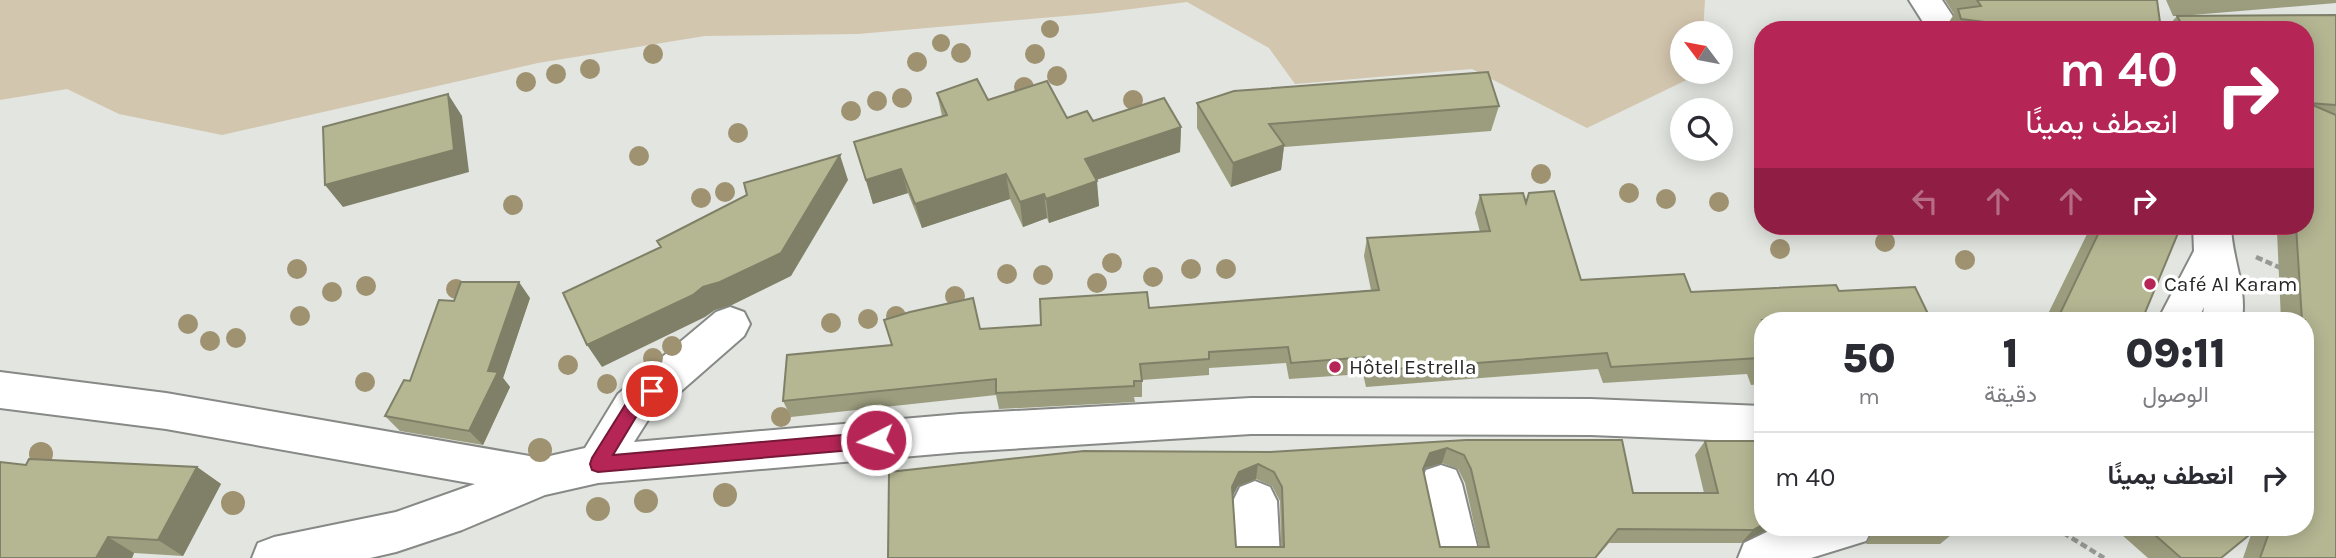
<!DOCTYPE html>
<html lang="ar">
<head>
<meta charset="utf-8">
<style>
  :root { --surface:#fff; --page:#f2f2f3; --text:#2b2b33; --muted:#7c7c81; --line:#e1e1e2 }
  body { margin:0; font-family:Karla,Vazirmatn,sans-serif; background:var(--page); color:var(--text); direction:rtl; height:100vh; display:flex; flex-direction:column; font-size:26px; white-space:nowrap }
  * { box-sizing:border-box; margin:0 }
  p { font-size:23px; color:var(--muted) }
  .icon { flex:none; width:38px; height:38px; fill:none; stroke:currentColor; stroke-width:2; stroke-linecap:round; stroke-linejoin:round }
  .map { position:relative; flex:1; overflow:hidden; direction:ltr }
  .side { position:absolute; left:1754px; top:312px; width:560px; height:224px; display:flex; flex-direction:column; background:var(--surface); border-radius:28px; box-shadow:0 4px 18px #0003; direction:rtl }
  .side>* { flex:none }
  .top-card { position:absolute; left:1754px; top:21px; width:560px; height:214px; border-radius:28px; box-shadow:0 4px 18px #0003; direction:rtl; background:#b52556; color:#fff; overflow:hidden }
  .needle { width:46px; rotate:302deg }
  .tools { position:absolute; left:1670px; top:21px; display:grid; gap:14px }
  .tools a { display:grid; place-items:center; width:63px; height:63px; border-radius:50%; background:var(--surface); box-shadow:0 4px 18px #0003; font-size:35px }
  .pin { position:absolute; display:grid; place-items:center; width:60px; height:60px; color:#fff; margin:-30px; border:4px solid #fff; border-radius:50%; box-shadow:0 2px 7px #0007 }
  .me { position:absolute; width:77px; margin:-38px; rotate:265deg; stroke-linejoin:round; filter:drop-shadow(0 0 5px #0008) }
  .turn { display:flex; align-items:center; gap:24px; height:147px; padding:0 21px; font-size:32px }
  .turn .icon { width:91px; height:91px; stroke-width:2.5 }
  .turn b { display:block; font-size:49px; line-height:60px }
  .lanes { display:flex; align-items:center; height:66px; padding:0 21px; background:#0003; justify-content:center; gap:35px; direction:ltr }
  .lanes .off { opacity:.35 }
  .eta { display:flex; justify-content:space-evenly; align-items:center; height:119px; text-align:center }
  .eta b { font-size:42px; font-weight:800; line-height:49px }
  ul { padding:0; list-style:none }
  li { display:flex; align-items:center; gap:21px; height:91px; padding:0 21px; border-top:2px solid var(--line) }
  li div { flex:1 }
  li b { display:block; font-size:26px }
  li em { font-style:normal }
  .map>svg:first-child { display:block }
</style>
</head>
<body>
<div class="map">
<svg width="2336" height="558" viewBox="0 0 2336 558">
  <rect width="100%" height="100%" fill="#e2e5e0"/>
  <path fill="#d3c6af" d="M 0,0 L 1705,0 L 1703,33 L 1682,33 L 1682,72 L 1701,73 L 1587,128 L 1472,69 L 1295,84 L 1269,48 L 1187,2 L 1099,13 L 858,34 L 705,36 L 538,63 L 222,135 L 119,114 L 67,89 L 0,100 Z"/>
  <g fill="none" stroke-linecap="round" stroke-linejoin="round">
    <defs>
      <path id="minor" d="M 1909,0 L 1942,0 L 1962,30 L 1928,30 Z
        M 2193,226 L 2231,226 C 2232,259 2247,287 2242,320 L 2202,320 L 2204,307 L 2198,320 L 2158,320 L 2194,251 Z
        M 730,307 L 744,312 L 750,324 L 744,336 L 648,420 L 634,442 L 960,414 L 1251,398 L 1591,399 L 1762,406 L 1762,442 L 1591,435 L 1251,434 L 960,452 L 598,483 L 545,495 L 462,530 L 396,552 L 370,558 L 252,558 L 258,543 L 274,537 L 396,512 L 475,484 L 166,429 L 0,408 L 0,372 L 166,393 L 541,458 L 585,448 L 618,394 L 716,312 Z
        M 1441,465 L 1456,470 L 1462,484 L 1480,558 L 1436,558 L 1420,484 L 1426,470 Z
        M 1255,481 L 1270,487 L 1277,501 L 1280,558 L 1236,558 L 1233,501 L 1240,487 Z
        M 1777,527 L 1873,527 L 1866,541 L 1811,558 L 1738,558 L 1744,543 Z"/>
    </defs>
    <use href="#minor" stroke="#868985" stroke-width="4"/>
    <path stroke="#979995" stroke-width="4.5" stroke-dasharray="7 3.5" stroke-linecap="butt" d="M 2256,257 L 2283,269
      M 2054,527 L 2104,558"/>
    <use href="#minor" fill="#fff" fill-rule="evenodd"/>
  </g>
  <g fill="#9f9271">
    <circle cx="1050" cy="29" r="9"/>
    <circle cx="941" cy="43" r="9"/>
    <circle cx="961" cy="53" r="10"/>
    <circle cx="653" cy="54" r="10"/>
    <circle cx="1035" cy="54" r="10"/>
    <circle cx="917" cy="62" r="10"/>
    <circle cx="590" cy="69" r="10"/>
    <circle cx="556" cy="74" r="10"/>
    <circle cx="1057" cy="76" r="10"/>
    <circle cx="526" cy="82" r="10"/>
    <circle cx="1024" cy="87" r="10"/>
    <circle cx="902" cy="98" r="10"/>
    <circle cx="1133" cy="100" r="10"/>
    <circle cx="877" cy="101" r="10"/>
    <circle cx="851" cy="111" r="10"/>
    <circle cx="738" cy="133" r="10"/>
    <circle cx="639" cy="156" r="10"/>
    <circle cx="1541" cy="174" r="10"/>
    <circle cx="725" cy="192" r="10"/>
    <circle cx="1629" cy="193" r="10"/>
    <circle cx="701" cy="198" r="10"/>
    <circle cx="1666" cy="199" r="10"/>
    <circle cx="1719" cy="202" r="10"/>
    <circle cx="513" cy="205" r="10"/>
    <circle cx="1885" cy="242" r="10"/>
    <circle cx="1780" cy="249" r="10"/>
    <circle cx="1965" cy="260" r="10"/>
    <circle cx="1112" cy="263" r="10"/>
    <circle cx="297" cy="269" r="10"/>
    <circle cx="1191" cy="269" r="10"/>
    <circle cx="1226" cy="269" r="10"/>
    <circle cx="1007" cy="274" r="10"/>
    <circle cx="1043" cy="275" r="10"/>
    <circle cx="1153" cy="277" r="10"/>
    <circle cx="1097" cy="283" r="10"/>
    <circle cx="366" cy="286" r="10"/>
    <circle cx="456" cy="289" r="10"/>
    <circle cx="332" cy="292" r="10"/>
    <circle cx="955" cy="296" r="10"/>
    <circle cx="300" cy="316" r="10"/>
    <circle cx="896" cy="316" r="10"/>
    <circle cx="868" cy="319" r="10"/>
    <circle cx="831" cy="323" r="10"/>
    <circle cx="188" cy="324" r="10"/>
    <circle cx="236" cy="338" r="10"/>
    <circle cx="210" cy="341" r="10"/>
    <circle cx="672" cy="346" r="10"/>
    <circle cx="653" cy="358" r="10"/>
    <circle cx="568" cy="365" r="10"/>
    <circle cx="365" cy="382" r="10"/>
    <circle cx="607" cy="384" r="10"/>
    <circle cx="781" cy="417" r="10"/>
    <circle cx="540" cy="450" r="12"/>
    <circle cx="41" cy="454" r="12"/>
    <circle cx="725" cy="495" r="12"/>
    <circle cx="646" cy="501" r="12"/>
    <circle cx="233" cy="503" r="12"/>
    <circle cx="598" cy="509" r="12"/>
  </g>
  <path fill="#9c9d7e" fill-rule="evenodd" d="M 1945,0 L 2157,0 L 2161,30 L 1944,30 L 1954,14 Z
    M 2166,0 L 2336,0 L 2336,3 L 2180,16 L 2336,15 L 2336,558 L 2243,558 L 2252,532 L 2221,558 L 2148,558 L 2113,527 L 2305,527 L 2305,320 L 2281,320 L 2277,232 L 2274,226 L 2305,226 L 2305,30 L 2165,30 L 2177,16 L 2173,16 Z
    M 937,93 L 988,100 L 1067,118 L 1093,121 L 1181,127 L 1180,152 L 1096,180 L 1099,206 L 1049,223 L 1047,218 L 1023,227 L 1010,199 L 922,228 L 908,193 L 873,204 L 854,142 L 942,116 Z
    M 1197,103 L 1499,106 L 1491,131 L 1284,147 L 1281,170 L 1231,187 L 1197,128 Z
    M 1529,193 L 1581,280 L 1691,292 L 1762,320 L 1762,384 L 1751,385 L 1747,374 L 1603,383 L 1598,369 L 1366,387 L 1363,374 L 1289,379 L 1286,363 L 1209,368 L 1209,375 L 1142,380 L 1142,397 L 1134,397 L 1135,402 L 999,409 L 996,395 L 791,417 L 783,401 L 892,345 L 980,329 L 1041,325 L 1149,308 L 1371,290 L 1364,256 L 1367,238 L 1480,232 L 1475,213 L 1480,195 L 1526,201 Z
    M 2091,226 L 2181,226 L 2142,320 L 2045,320 Z
    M 530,298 L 503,378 L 510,387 L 483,445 L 400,431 L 385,416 L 410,381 L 454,301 Z
    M 1466,440 L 1633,493 L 1704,493 L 1695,455 L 1705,441 L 1762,527 L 1741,543 L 1609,543 L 1596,558 L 888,558 L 1270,452 ZM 1442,463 L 1458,469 L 1465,483 L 1479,547 L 1440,547 L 1423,471 L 1425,468 ZM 1256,479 L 1272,486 L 1280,501 L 1281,547 L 1236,547 L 1232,497 L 1238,486 Z
    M 26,465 L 197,467 L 221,484 L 183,556 L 134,553 L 132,558 Z
    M 1874,527 L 1954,527 L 1956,531 L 1940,544 L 1866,544 L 1875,528 Z"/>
  <path fill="#7f8067" d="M 448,94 L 462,116 L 469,172 L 343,207 L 325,185 Z
    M 1181,127 L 1180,152 L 1087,183 L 1085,159 Z
    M 1284,145 L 1281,170 L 1231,187 L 1233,163 Z
    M 840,155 L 848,180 L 791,276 L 732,305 L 715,310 L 705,317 L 602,367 L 587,345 Z
    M 901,169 L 908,193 L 873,204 L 866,180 Z
    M 1006,174 L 1010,199 L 922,228 L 915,204 Z
    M 1097,181 L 1099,206 L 1049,223 L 1046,199 Z
    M 1044,194 L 1047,218 L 1023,227 L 1020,202 Z
    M 519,282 L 530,298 L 503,378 L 510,387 L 483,445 L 469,431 L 488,371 Z
    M 1447,448 L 1442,463 L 1425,468 L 1418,483 L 1423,469 L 1430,453 Z
    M 1258,464 L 1256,479 L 1238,486 L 1230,501 L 1232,487 L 1239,472 Z
    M 197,467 L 221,484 L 183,556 L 158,540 Z
    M 1762,525 L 1762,527 L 1773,527 L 1741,543 L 1753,530 Z
    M 108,537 L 134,553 L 132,558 L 96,558 Z"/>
  <path fill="#b5b793" stroke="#7f8067" stroke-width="2" fill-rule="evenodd" d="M 1977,0 L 2157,0 L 2161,30 L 1986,30 L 1984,22 L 1961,19 L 1958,9 L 1981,6 Z
    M 2336,15 L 2336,105 L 2308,103 L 2336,115 L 2336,558 L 2260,558 L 2271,527 L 2305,527 L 2305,320 L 2302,320 L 2296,226 L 2305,226 L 2305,30 L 2185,30 L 2177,16 Z
    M 1488,72 L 1499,106 L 1269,124 L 1284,145 L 1233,163 L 1197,103 L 1234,91 Z
    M 977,79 L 988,100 L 1047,81 L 1067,118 L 1087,111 L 1093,121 L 1164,98 L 1181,127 L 1085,159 L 1097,181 L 1046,199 L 1044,194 L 1020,202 L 1006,174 L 915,204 L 901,169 L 866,180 L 854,142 L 947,115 L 937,93 Z
    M 448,94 L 454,150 L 325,185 L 323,127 Z
    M 840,155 L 781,253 L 720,282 L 703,287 L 693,295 L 587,345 L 563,293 L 661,247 L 657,241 L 747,195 L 744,183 Z
    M 1554,191 L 1581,280 L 1684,274 L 1691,292 L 1836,285 L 1839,291 L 1915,287 L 1931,320 L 1762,320 L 1762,368 L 1759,358 L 1611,367 L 1607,353 L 1370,371 L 1367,357 L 1291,363 L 1288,347 L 1209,352 L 1209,359 L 1140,364 L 1142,381 L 1134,381 L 1134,386 L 996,393 L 996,379 L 783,401 L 787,355 L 892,345 L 884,320 L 910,312 L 973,298 L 980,329 L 1041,325 L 1040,299 L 1147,292 L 1149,308 L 1379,290 L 1367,238 L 1490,231 L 1480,195 L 1523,193 L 1526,203 L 1529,193 Z
    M 2102,226 L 2181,226 L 2142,320 L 2057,320 Z
    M 461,282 L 519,282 L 488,371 L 498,372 L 469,431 L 385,416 L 404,380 L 410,381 L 439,300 L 454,301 Z
    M 1466,440 L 1622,440 L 1633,493 L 1718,493 L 1705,441 L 1762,441 L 1762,525 L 1753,530 L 1618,529 L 1595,558 L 888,558 L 889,472 L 1084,451 L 1270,452 ZM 1447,448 L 1464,455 L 1471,469 L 1489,547 L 1440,547 L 1423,469 L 1430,453 ZM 1258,464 L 1274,472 L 1282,487 L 1284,547 L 1236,547 L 1232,487 L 1239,472 Z
    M 29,459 L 197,467 L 158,540 L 108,537 L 96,558 L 0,558 L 0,462 L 26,465 Z
    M 1882,527 L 1954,527 L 1956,531 L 1880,531 Z
    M 2146,527 L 2259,527 L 2221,558 L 2181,558 Z"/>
  <path fill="#b52556" stroke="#761838" stroke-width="2" d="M 652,383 L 658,385 L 661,391 L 639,412 L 613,455 L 876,432 L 883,434 L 885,440 L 883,445 L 876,448 L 598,472 L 592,470 L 590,464 L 592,458 L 627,402 Z"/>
  <g fill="#b52556" stroke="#fff" stroke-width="2.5">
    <circle cx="2150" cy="284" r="7"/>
    <circle cx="1335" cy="367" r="7"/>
  </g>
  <g text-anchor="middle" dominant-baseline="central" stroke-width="7" stroke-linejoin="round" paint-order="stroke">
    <g font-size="21" fill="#282927" stroke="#fff" text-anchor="start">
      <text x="2164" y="284">Café Al Karam</text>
      <text x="1349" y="367">Hôtel Estrella</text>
    </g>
  </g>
</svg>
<div class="tools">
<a><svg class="needle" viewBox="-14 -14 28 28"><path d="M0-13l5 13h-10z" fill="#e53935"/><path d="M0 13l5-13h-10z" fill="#7c7c81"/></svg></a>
<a><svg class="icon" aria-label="search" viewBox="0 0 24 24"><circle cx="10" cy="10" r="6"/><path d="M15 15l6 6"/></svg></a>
</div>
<div class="pin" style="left:652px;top:391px;background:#d93025"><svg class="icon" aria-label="arrive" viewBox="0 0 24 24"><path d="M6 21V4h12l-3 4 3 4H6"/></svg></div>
<svg class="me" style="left:876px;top:440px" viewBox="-20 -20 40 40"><circle r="17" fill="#b52556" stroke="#fff" stroke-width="3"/><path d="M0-11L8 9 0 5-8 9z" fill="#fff"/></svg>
<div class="top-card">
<div class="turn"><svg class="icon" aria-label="right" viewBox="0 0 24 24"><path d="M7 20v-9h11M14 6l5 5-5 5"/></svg><div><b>40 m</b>انعطف يمينًا</div></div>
<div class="lanes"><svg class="icon off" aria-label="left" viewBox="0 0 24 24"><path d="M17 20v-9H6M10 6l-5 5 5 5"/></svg><svg class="icon off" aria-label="ahead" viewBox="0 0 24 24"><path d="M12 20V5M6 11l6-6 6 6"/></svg><svg class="icon off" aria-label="ahead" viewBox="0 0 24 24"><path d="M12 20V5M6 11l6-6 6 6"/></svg><svg class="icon" aria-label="right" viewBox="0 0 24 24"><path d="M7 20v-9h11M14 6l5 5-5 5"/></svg></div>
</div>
<section class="side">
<div class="eta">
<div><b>09:11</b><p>الوصول</p></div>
<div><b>1</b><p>دقيقة</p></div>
<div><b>50</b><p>m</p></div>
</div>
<ul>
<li><svg class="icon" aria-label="right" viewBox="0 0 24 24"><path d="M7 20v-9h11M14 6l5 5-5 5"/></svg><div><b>انعطف يمينًا</b></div><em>40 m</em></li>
</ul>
</section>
</div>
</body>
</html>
